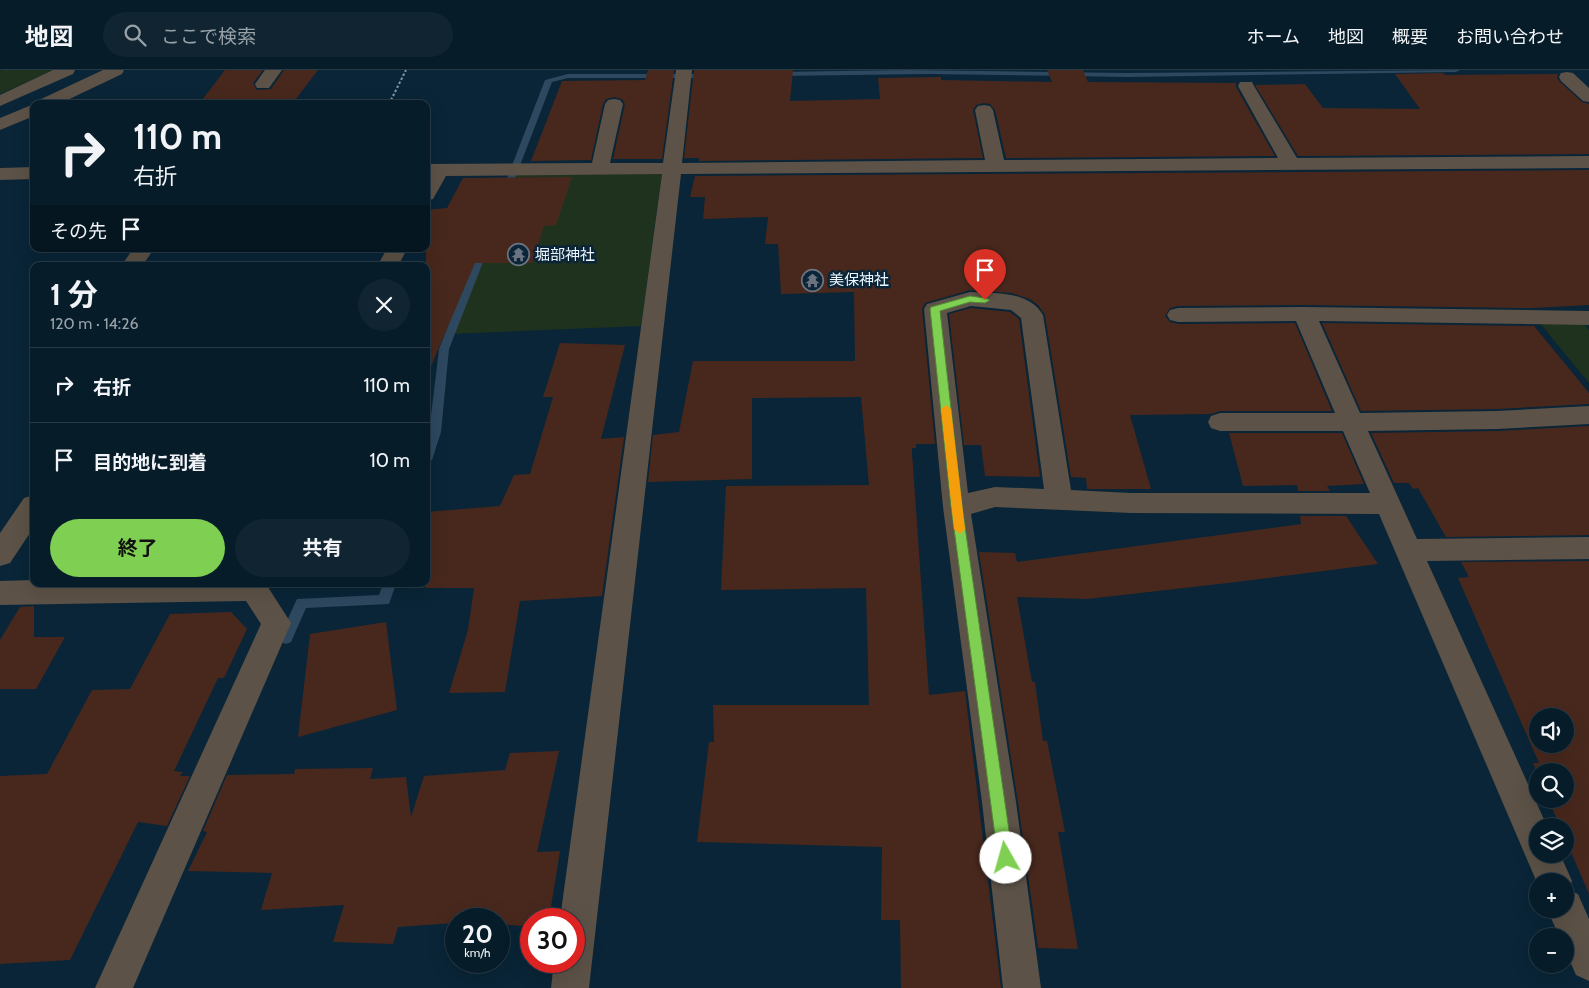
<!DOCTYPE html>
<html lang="ja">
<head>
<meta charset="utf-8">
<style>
  :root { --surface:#071c29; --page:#102531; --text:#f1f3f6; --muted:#98a1a8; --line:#283a46; --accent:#7fd052 }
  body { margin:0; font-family:Cabin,"Noto Sans JP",sans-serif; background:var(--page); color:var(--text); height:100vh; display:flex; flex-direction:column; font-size:19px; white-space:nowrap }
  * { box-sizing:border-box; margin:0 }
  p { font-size:16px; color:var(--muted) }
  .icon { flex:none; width:28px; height:28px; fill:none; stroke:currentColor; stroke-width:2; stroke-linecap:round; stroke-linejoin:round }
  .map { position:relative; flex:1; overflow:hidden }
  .panel { position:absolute; left:30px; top:192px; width:400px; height:325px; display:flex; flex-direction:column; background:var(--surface); border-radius:10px; box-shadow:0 5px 20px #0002,0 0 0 1px var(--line) }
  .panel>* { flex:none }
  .top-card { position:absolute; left:30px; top:30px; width:400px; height:152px; border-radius:10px; box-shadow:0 5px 20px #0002,0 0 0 1px var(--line); background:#071c29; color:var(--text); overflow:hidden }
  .buttons { position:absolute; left:1529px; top:638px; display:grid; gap:10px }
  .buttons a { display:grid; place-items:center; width:45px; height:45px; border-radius:50%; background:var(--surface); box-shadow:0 5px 20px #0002,0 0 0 1px var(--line); font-size:25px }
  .speed { position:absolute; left:445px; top:838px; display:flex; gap:10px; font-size:25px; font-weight:700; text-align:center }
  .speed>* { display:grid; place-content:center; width:65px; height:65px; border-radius:50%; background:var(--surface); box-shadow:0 5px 20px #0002,0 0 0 1px var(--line); line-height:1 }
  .speed small { font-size:12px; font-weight:400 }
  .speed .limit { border:8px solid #d22; background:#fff; color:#111 }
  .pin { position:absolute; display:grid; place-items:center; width:42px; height:42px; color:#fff; margin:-51px -21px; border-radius:50% 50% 50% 0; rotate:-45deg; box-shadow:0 0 5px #0007 }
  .pin .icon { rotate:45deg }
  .me { position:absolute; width:55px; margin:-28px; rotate:353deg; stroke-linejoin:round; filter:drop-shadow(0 0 4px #0008) }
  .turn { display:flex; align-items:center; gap:18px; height:105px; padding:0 20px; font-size:22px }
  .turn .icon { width:65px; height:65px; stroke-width:2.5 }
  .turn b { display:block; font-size:35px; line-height:42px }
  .then { display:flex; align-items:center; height:48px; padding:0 20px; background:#0003; gap:10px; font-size:19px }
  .round { display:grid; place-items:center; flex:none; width:52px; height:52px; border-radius:26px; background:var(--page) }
  .summary { display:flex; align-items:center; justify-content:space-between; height:85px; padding:0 20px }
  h1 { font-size:30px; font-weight:700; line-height:38px }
  .button { display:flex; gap:10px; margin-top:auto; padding:10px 20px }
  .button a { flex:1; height:58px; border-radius:30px; background:var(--accent); color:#111; font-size:20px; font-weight:700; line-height:58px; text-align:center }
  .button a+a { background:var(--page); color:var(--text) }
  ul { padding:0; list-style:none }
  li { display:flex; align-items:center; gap:15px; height:75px; padding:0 20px; border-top:1px solid var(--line) }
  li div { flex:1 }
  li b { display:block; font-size:19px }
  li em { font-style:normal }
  header { display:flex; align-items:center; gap:30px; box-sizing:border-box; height:70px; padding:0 25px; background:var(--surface); border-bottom:1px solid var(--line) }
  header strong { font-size:24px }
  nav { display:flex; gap:28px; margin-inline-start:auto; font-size:18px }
  .search { width:350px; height:45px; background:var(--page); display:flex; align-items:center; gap:12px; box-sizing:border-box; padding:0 18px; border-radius:28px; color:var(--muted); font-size:19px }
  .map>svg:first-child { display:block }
</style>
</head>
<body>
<header>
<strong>地図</strong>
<div class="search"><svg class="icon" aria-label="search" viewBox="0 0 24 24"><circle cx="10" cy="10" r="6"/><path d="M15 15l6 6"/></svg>ここで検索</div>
<nav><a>ホーム</a><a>地図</a><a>概要</a><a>お問い合わせ</a></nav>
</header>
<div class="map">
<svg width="1589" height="918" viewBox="0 0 1589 918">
  <rect width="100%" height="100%" fill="#092537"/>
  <path fill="#1f321e" d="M 3,0 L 53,0 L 0,24 L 0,1 Z
    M 662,102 L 641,256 L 450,264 L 514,104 Z
    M 1581,251 L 1589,260 L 1589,313 L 1539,252 Z"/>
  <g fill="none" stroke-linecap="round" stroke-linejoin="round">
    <path fill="#2e4860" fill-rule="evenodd" d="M 907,0 L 1128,3 L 1460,0 L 1456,2 L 1128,7 L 928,4 L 776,6 L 772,4 L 776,2 Z
      M 568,4 L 709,4 L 713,6 L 709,8 L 568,8 L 552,12 L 509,124 L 508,126 L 502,126 L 501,124 L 545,10 Z
      M 484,174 L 489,177 L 449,279 L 441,362 L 432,390 L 426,394 L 426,371 L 429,362 L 439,279 L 479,177 Z
      M 383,514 L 396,514 L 389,534 L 306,538 L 291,572 L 286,574 L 281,572 L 279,568 L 297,529 L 379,525 Z"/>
  </g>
  <path fill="#48281d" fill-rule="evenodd" d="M 225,0 L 263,0 L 253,13 L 257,20 L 271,19 L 284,0 L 318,0 L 292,34 L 199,34 Z
    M 648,0 L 674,0 L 662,89 L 613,89 L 625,34 L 622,29 L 614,27 L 606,29 L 603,34 L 591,90 L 531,91 L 562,11 L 645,10 Z
    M 694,0 L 793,0 L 790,31 L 880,29 L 878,8 L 941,7 L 941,10 L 1052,12 L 1047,0 L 1083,0 L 1088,12 L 1236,13 L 1236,17 L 1275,86 L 1006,88 L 995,40 L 990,34 L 984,33 L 976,35 L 973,40 L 983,88 L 699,91 L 699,88 L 684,88 Z
    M 1443,3 L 1445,5 L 1558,4 L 1557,8 L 1560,12 L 1582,32 L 1589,34 L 1589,84 L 1298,86 L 1255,15 L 1305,14 L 1323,38 L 1420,39 L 1395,4 Z
    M 1589,100 L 1589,235 L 1533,238 L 1304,235 L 1178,236 L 1170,238 L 1165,246 L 1170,252 L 1178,254 L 1295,253 L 1332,341 L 1220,341 L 1211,344 L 1130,345 L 1151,419 L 1087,419 L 1086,408 L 1071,407 L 1045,245 L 1038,235 L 1030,229 L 1011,223 L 970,220 L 925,233 L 922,239 L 935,374 L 916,374 L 916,378 L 912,378 L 912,383 L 929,625 L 965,621 L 1001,918 L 901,918 L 900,850 L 881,850 L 882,777 L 697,772 L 709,672 L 714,672 L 713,635 L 869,635 L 866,518 L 721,520 L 726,416 L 869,415 L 861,327 L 752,328 L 752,409 L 648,412 L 653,365 L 679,362 L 693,291 L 855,291 L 854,222 L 781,224 L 778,174 L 765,174 L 768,147 L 703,149 L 705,127 L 690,127 L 695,106 Z
    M 572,107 L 556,155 L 544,156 L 532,193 L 475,193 L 426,308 L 426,140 L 447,138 L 463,108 Z
    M 971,238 L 1010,242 L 1019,249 L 1040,407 L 985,406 L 981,375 L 964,375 L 949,244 Z
    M 1322,253 L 1534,256 L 1589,323 L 1589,334 L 1497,339 L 1361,341 Z
    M 560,273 L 625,275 L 601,369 L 624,367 L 602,526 L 520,531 L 505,622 L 449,623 L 468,560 L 474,518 L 426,518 L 426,442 L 500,436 L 514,405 L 530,404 L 553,327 L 543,327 Z
    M 1589,356 L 1589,465 L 1446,467 L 1418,418 L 1413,419 L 1409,413 L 1394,413 L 1371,363 L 1497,361 Z
    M 1229,363 L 1342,363 L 1364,414 L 1327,416 L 1330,421 L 1298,421 L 1297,415 L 1243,416 Z
    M 1300,446 L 1346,446 L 1378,494 L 1228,513 L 1087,529 L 1017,527 L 1032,612 L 1035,612 L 1043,671 L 1047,671 L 1065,762 L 1058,762 L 1078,879 L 1038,878 L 1018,732 L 979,482 L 1015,483 L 1017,492 L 1301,454 Z
    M 1589,491 L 1589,824 L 1565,768 L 1565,756 L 1560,756 L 1548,729 L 1565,729 L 1565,701 L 1538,701 L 1538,704 L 1533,693 L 1539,693 L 1458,508 L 1469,507 L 1461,492 ZM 1538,646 L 1565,646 L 1565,674 L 1538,674 Z
    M 34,536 L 34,567 L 65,567 L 36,619 L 0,619 L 0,570 L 20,537 Z
    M 231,542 L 247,559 L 224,608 L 218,608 L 174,701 L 183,702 L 180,706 L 190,706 L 167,756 L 138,752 L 70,890 L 0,894 L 0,706 L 47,704 L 92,620 L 130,619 L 170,544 Z
    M 386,552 L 397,640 L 298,667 L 310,564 Z
    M 559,681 L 537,782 L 560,781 L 549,849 L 531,849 L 531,857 L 499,854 L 499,849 L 456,849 L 456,853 L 398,857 L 393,874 L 333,872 L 344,835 L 261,840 L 272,803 L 188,801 L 207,762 L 203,761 L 227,705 L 294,704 L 295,699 L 373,698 L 370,709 L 406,707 L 411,747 L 424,706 L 505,700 L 510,683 Z"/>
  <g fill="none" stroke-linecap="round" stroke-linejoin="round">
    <path stroke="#8597a4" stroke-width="2" stroke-dasharray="2.5 2" stroke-linecap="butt" d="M 391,30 L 406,0"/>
    <path fill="#5c5247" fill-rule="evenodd" d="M 53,0 L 75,0 L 73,4 L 0,36 L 0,25 Z
      M 103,0 L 124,0 L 122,4 L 59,34 L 36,34 L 39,30 Z
      M 265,0 L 282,0 L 269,18 L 257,18 L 255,14 Z
      M 676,0 L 692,0 L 682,93 L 985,90 L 975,40 L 978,36 L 984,35 L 990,36 L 993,40 L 1004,90 L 1278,88 L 1238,16 L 1240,12 L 1252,12 L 1254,16 L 1297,88 L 1589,86 L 1589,98 L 681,104 L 589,918 L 551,918 L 554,891 L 574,891 L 574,849 L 560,849 L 662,104 L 446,106 L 433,129 L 426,131 L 426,94 L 592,93 L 605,34 L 608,30 L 614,29 L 620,30 L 623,34 L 610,93 L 663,93 Z
      M 1567,2 L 1573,3 L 1589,18 L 1589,32 L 1583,31 L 1561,11 L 1559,7 L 1561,3 Z
      M 34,34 L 34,46 L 0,60 L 0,48 Z
      M 34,97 L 34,109 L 0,110 L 0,98 Z
      M 133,179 L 154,179 L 142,196 L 121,196 Z
      M 387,179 L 407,179 L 398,196 L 377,196 Z
      M 970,222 C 996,224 1028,220 1043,245 L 1071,420 L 1131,423 L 1370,423 L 1343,361 L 1220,361 L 1211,358 L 1208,352 L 1211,346 L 1220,343 L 1335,343 L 1296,251 L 1178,252 L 1170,250 L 1167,245 L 1170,240 L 1178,238 L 1304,237 L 1589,241 L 1589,255 L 1319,251 L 1360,343 L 1497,341 L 1589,336 L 1589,354 L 1497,359 L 1368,361 L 1417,469 L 1589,467 L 1589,489 L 1427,491 L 1547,756 L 1538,756 L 1538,784 L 1560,784 L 1572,811 L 1568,820 L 1578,824 L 1589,849 L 1589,911 L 1576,905 L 1565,880 L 1565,866 L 1559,866 L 1547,839 L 1565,839 L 1565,811 L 1538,811 L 1538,815 L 1379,444 L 1131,443 L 995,437 L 971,444 L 1016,732 L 1041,918 L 1003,918 L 982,732 L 943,437 L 924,239 L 927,234 ZM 971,236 L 1011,240 L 1021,248 L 1044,419 L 995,417 L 968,423 L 947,243 Z
      M 34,425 L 34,457 L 10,493 L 0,496 L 0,463 L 24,428 Z
      M 34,510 L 34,514 L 266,514 L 291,553 L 133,918 L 95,918 L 261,554 L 246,531 L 0,535 L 0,511 Z"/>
  </g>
  <path fill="#7fd052" stroke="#538735" d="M 970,226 L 985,228 L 990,230 L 985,233 L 970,232 L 940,241 L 962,436 L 1013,788 L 1011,793 L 1006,795 L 1001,793 L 998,788 L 951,436 L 930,239 L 931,237 Z"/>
  <path fill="#f59e0b" d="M 946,335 L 951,339 L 965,459 L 960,464 L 954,459 L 941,339 Z"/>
  <defs>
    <symbol id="temple-ring" viewBox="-11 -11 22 22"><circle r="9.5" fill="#092537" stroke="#6b7280" stroke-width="1.5"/><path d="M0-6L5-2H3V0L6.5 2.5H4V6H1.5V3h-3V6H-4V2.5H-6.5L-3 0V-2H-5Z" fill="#6b7280"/></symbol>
  </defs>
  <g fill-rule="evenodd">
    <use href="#temple-ring" x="506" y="172" width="25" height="25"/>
    <use href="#temple-ring" x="800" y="198" width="25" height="25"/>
  </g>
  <g text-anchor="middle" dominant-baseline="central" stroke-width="5" stroke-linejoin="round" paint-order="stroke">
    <g font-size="15" fill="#ecf6fe" stroke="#092537" text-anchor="start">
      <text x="535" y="185">堀部神社</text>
      <text x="829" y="210">美保神社</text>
    </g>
  </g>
</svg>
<div class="buttons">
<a><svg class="icon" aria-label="sound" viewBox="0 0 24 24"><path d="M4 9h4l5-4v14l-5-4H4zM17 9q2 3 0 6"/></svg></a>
<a><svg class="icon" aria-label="search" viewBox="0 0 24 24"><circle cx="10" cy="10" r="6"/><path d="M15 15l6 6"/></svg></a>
<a><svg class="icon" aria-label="layers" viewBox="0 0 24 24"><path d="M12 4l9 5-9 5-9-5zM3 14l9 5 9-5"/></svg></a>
<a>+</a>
<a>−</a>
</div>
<div class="speed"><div>20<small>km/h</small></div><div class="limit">30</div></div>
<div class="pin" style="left:985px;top:230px;background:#d93025"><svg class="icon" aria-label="arrive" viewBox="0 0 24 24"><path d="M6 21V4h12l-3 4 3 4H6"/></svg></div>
<svg class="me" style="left:1006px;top:788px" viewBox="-20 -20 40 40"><circle r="19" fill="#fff"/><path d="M0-13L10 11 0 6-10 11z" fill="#7fd052"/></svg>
<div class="top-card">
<div class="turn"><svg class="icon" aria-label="right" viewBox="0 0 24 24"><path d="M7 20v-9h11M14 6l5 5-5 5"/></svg><div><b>110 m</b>右折</div></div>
<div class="then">その先<svg class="icon" aria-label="arrive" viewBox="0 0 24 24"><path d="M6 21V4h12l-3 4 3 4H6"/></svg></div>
</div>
<section class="panel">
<div class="summary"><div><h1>1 分</h1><p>120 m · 14:26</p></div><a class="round"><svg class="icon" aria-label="close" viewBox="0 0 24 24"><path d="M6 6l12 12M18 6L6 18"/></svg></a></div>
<ul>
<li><svg class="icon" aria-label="right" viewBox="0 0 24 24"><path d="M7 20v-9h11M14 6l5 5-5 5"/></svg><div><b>右折</b></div><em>110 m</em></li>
<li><svg class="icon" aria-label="arrive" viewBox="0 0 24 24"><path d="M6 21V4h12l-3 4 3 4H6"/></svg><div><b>目的地に到着</b></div><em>10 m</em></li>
</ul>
<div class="button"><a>終了</a><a>共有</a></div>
</section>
</div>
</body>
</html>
